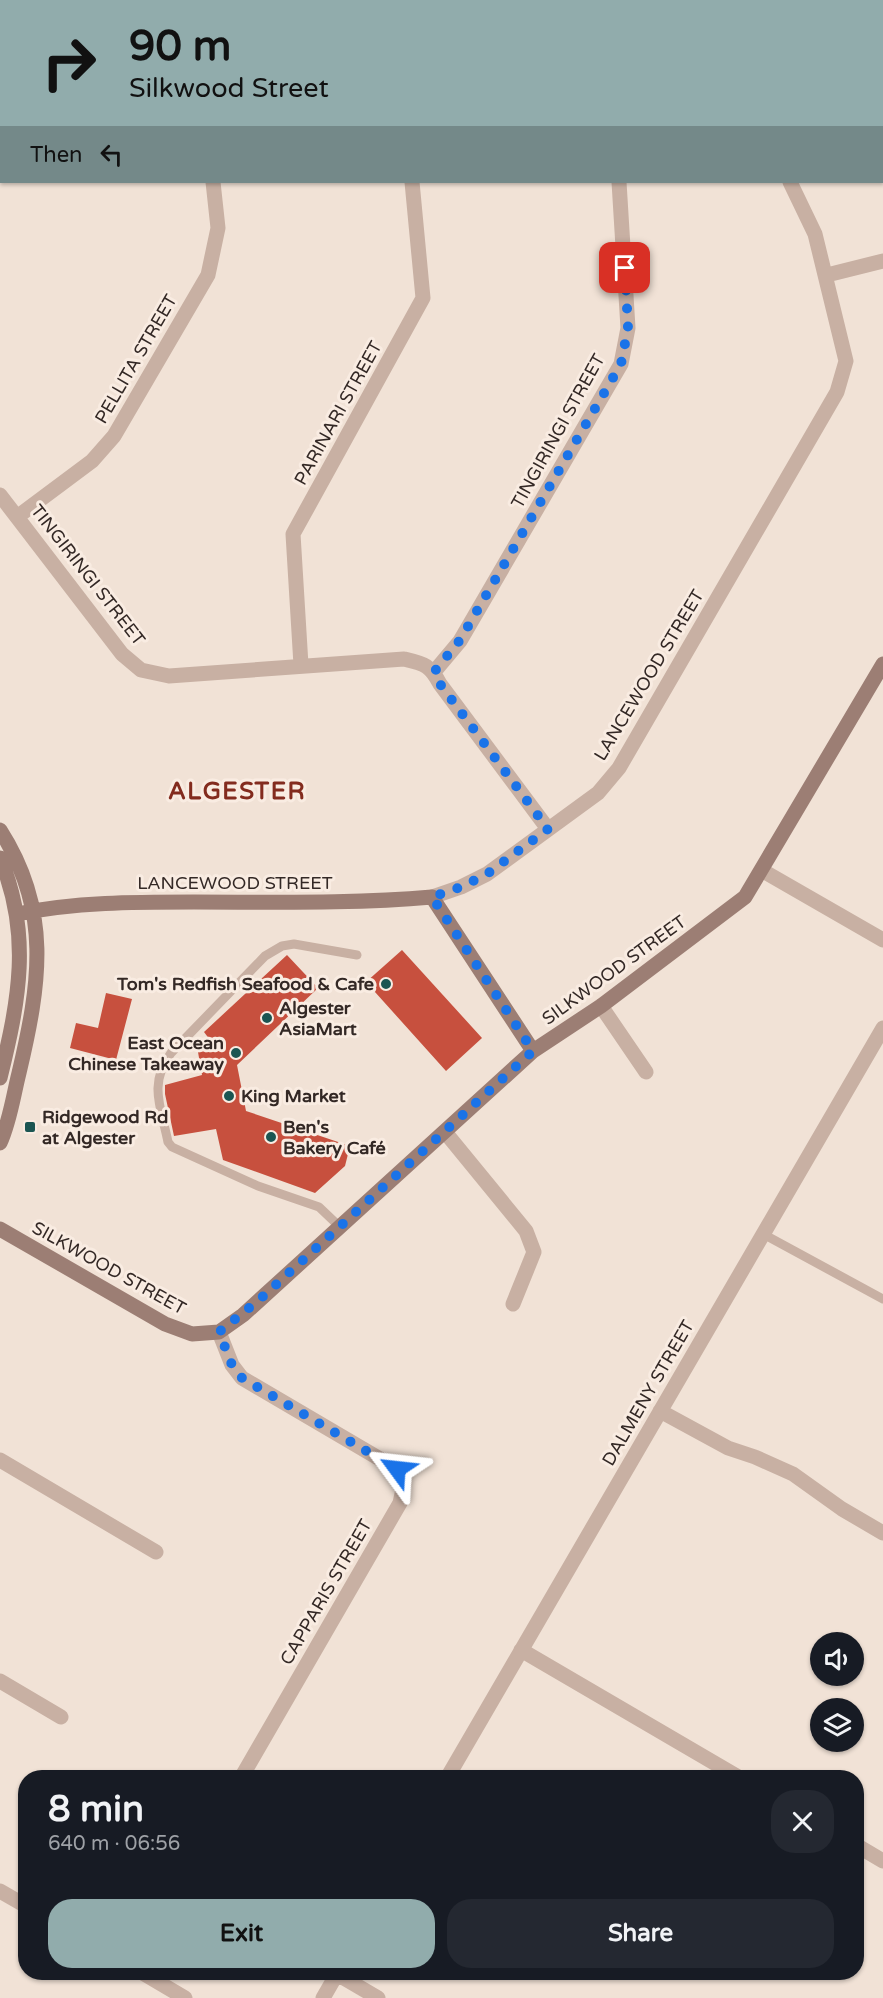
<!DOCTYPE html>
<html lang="en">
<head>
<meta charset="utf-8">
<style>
  :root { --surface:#171b24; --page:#242831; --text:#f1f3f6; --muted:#9ea1a6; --accent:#91acac }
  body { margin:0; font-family:"Varela Round",sans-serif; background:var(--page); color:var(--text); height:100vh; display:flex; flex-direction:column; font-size:22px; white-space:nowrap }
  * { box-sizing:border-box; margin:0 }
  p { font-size:20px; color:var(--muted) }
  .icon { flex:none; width:33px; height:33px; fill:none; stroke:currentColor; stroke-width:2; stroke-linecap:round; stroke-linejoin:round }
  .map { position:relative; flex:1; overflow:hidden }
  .sheet { position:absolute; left:18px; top:1770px; width:846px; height:210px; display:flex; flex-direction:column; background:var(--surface); border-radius:24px; box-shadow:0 2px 4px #0004 }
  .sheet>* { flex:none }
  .banner { position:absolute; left:0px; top:0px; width:884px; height:183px; box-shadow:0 2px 4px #0004; background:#91acac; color:#111; overflow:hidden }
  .controls { position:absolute; left:810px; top:1632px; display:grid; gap:12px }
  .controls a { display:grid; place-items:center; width:54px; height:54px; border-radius:50%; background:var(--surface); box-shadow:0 2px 4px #0004; font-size:30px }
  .pin { position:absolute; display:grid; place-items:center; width:51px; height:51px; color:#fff; margin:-26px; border-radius:12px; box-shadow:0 3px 9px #0006 }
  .me { position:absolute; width:66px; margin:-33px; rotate:300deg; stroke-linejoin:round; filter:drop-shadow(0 0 4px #0008) }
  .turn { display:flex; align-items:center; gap:21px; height:126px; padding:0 30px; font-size:27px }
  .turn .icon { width:78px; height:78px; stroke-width:2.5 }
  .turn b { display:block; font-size:42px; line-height:51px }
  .then { display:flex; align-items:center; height:57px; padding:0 30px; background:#0003; gap:12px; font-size:22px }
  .round { display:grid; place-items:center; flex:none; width:63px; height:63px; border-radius:24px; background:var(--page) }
  .head { display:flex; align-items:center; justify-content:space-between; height:102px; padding:0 30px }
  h1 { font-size:36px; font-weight:800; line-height:45px }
  .button { display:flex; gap:12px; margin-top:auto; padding:12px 30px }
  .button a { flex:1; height:69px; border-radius:24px; background:var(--accent); color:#111; font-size:24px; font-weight:800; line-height:69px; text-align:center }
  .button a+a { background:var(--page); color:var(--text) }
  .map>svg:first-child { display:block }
</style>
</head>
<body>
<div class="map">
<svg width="883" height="1998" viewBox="0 0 883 1998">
  <rect width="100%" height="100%" fill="#f1e2d6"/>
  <path fill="#c7503e" d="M 402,950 L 482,1038 L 446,1071 L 366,982 Z
    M 287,955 L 318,988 L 237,1065 L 246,1111 L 350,1146 L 345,1166 L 315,1193 L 223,1160 L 216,1129 L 174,1136 L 165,1094 L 165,1085 L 202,1075 L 198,1052 L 210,1040 L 204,1032 Z
    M 106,993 L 132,999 L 116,1060 L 70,1048 L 76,1023 L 98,1028 Z"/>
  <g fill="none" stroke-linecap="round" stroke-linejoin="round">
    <path stroke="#c8b0a3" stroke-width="9" d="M 340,1227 L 319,1207 L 258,1186 L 172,1147 L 168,1142 C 161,1107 148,1084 171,1053 L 265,956 L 282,946 L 294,944 L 357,955
      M 763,1234 L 883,1299"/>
    <path stroke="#c8b0a3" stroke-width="15" d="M 134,0 L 134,2
      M 385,0 L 386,2
      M 601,0 L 601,2
      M 827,275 L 883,261
      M 0,495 L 122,654 L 141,670 L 169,676 L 404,659 C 425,664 430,665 440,684 L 548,829
      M 17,517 L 92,461 L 114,436 L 208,275 L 218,228 L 213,182
      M 301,665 L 293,534 L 423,298 L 412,182
      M 434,672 L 460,641 L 621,364 L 628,328 L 619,182
      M 763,871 L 883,940
      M 432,897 L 461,887 L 487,874 L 598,793 L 619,768 L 837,392 L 846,361 L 815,234 L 790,182
      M 601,1006 L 646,1072
      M 445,1132 L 526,1231 L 534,1252 L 513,1304
      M 219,1332 L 232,1365 L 242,1378 L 397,1469 L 404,1485 L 400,1503 L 241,1778
      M 660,1411 L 728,1448 L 755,1457 L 793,1474 L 842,1509 L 883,1533
      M 0,1460 L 156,1552
      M 521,1650 L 740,1778
      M 0,1681 L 61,1717
      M 447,1778 L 883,1028
      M 856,1845 L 883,1861
      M 0,1891 L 26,1906
      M 141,1972 L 185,1998
      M 337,1974 L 378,1998
      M 323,1998 L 338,1972"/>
    <path stroke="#9c7e74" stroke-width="15" d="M 879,0 L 880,2
      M 0,830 C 52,911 40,984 19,1073 C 13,1097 10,1121 0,1143
      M 0,858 C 32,934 19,1001 0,1078
      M 17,914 C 75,902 135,902 194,902 C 274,902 353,904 432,897 L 533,1051
      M 0,1229 L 165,1324 L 192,1334 L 219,1332 L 243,1315 L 533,1051 L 601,1006 L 745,897 L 883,664"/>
  </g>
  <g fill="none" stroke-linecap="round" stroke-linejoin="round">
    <path stroke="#1a73e8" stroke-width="10" stroke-dasharray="0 18" d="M 397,1469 L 242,1378 L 232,1365 L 219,1332 L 259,1300 L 533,1051 L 432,897 L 461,887 L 487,874 L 548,829 L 440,684 L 434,672 L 460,640 L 621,364 L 628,328 L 625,268"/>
  </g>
  <g fill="#1b5552" stroke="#f9ece2" stroke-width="2">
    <circle cx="386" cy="984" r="6"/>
    <circle cx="267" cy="1018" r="6"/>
    <circle cx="236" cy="1053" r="6"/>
    <circle cx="229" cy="1096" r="6"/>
    <rect x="24" y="1121" width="12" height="12" rx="3"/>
    <circle cx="271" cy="1137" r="6"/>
  </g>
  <g text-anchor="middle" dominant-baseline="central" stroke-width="6" stroke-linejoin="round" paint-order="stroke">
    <g font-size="18" fill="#332825" stroke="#f9ece2">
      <text transform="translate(136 359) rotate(-60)">PELLITA STREET</text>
      <text transform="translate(338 413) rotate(-61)">PARINARI STREET</text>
      <text transform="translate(558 431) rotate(-61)">TINGIRINGI STREET</text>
      <text transform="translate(88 575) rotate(52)">TINGIRINGI STREET</text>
      <text transform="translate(649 675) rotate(-59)">LANCEWOOD STREET</text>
      <text x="235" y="883">LANCEWOOD STREET</text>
      <text transform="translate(614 970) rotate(-36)">SILKWOOD STREET</text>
      <text transform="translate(109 1268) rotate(29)">SILKWOOD STREET</text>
      <text transform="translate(648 1393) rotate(-60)">DALMENY STREET</text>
      <text transform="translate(326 1592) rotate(-60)">CAPPARIS STREET</text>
    </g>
    <g font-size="18" font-weight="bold" fill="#332825" stroke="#f9ece2" text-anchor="start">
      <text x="374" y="984" text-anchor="end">Tom's Redfish Seafood &amp; Cafe</text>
      <text x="279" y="1008">Algester<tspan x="279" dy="21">AsiaMart</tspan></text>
      <text x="224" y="1043" text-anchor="end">East Ocean<tspan x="224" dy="21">Chinese Takeaway</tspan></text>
      <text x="241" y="1096">King Market</text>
      <text x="42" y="1117">Ridgewood Rd<tspan x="42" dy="21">at Algester</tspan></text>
      <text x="283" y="1127">Ben's<tspan x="283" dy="21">Bakery Café</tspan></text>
    </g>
    <g font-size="24" font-weight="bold" letter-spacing="1.5" fill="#832b1e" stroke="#f9ece2">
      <text x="237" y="791">ALGESTER</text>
    </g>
  </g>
</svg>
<div class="controls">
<a><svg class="icon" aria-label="sound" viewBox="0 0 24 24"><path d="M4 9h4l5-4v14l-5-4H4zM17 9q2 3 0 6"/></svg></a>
<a><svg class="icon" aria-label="layers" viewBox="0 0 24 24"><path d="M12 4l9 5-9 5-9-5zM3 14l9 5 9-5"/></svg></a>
</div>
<div class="pin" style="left:625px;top:268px;background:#d93025"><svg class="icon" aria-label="arrive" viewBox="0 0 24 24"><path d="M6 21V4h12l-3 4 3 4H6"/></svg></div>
<svg class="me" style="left:397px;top:1469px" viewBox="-20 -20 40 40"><path d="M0-17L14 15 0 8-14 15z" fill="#1a73e8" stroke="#fff" stroke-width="4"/></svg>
<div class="banner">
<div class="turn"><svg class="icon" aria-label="right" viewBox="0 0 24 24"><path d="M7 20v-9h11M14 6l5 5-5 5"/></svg><div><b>90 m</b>Silkwood Street</div></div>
<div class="then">Then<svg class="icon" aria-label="left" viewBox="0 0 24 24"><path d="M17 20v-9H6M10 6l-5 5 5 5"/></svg></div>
</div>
<section class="sheet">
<div class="head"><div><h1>8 min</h1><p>640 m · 06:56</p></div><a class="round"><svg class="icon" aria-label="close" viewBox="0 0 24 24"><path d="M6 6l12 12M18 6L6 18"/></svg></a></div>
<div class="button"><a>Exit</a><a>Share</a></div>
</section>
</div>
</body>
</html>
